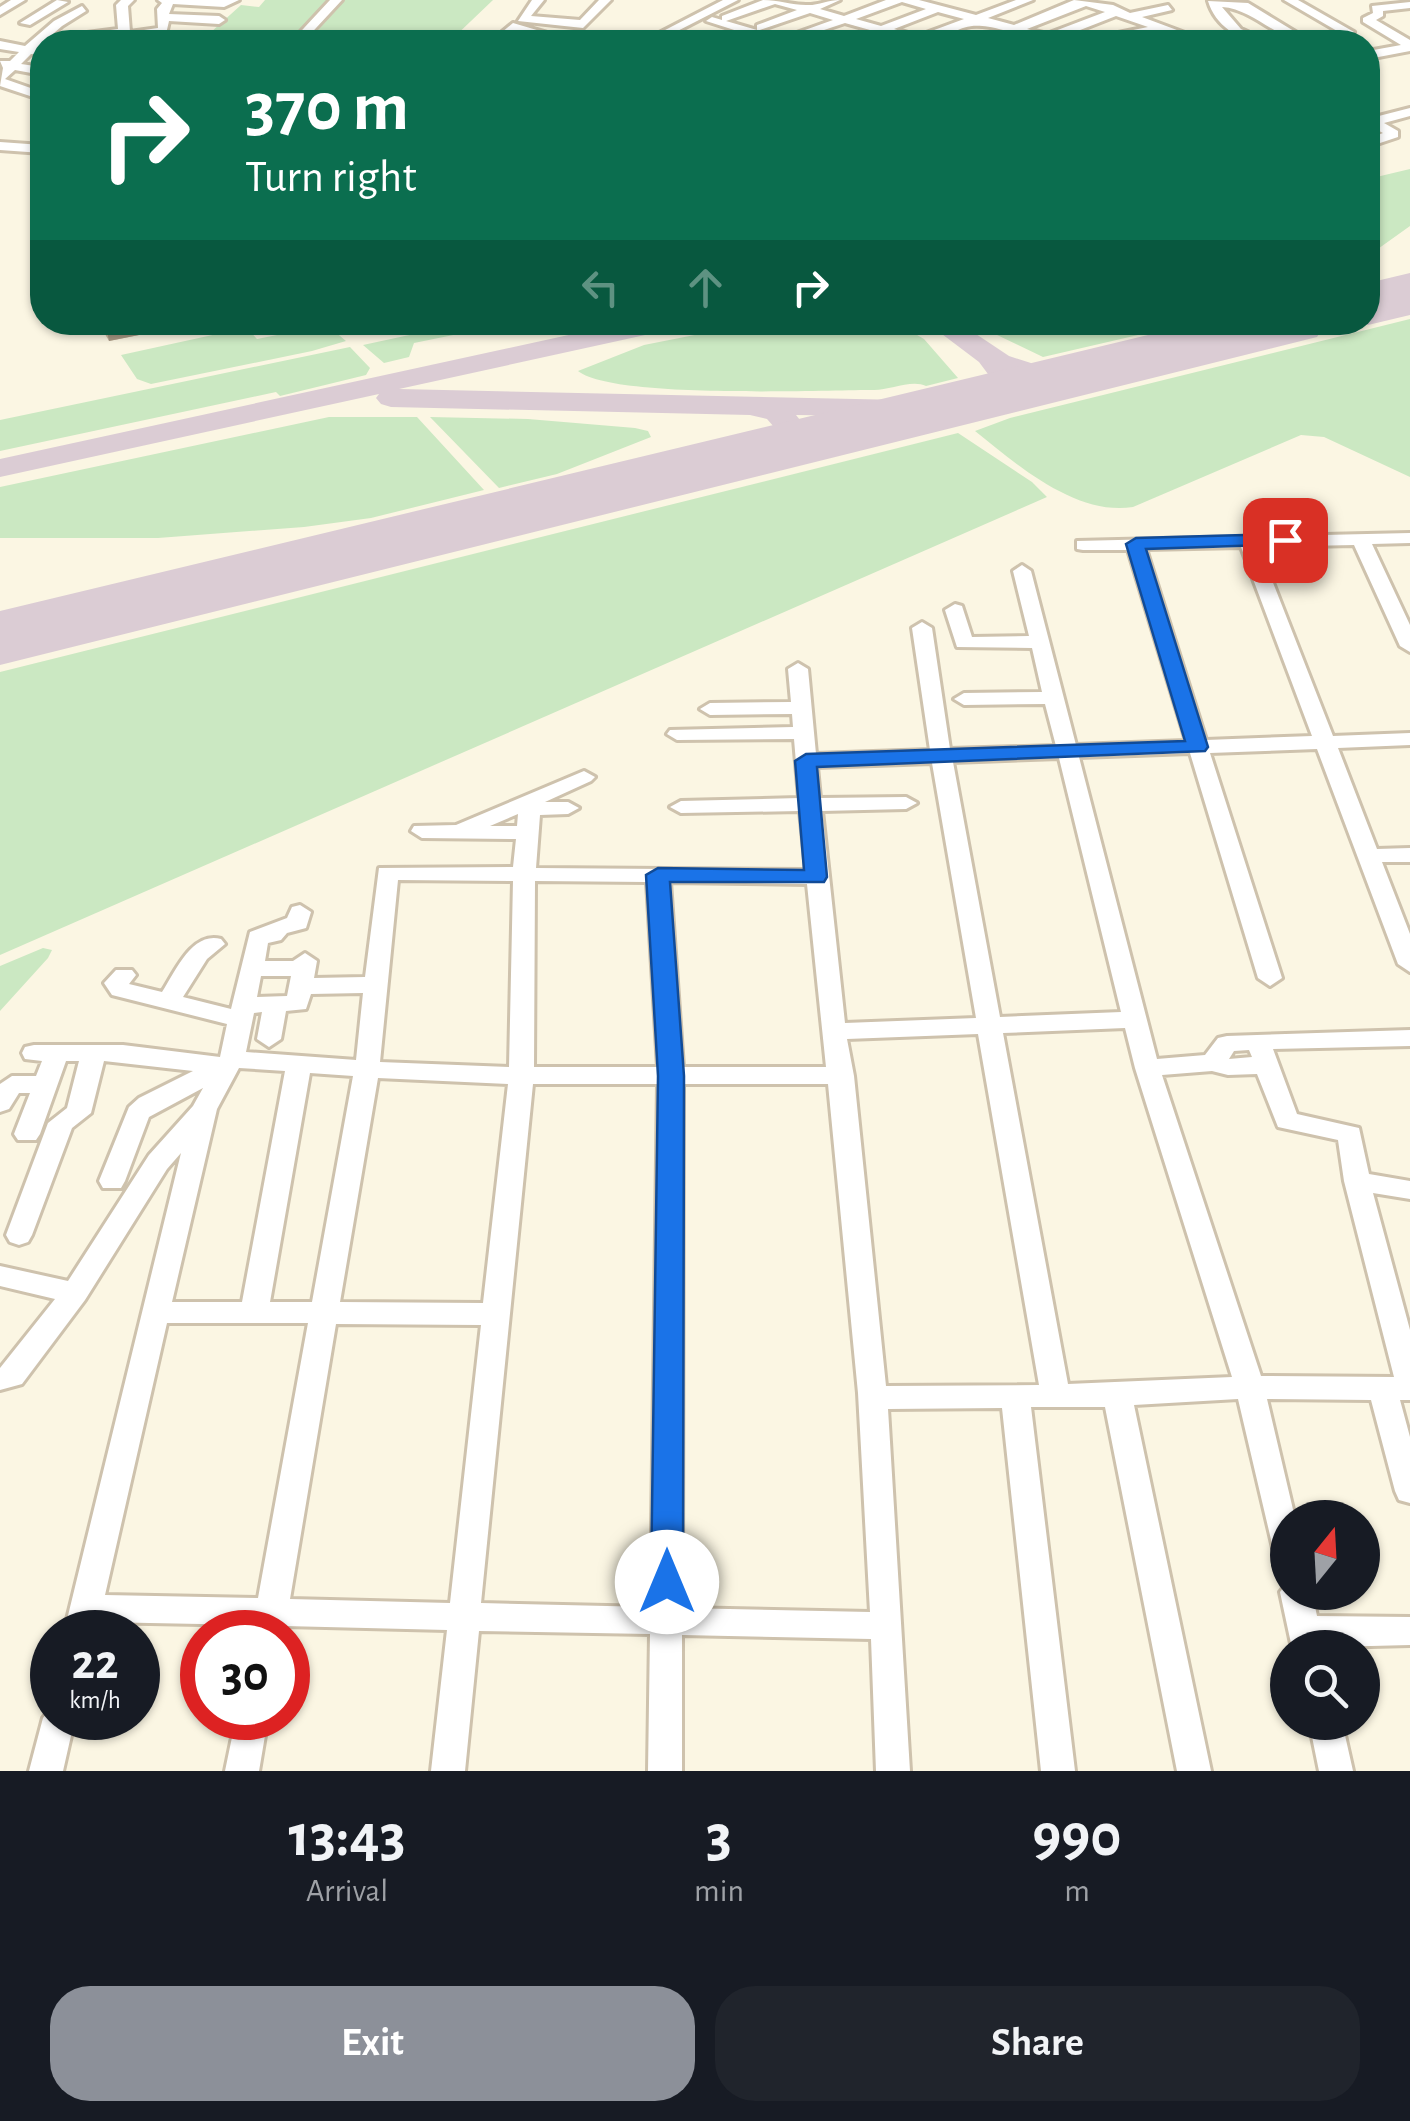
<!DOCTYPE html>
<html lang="en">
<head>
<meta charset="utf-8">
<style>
  :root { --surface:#171b24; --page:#20242c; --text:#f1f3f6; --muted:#9ea1a6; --accent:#8c9099 }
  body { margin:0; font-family:"Alegreya Sans",sans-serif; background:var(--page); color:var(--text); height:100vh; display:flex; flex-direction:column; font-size:38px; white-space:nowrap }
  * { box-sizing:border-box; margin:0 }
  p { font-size:32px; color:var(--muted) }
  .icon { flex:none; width:55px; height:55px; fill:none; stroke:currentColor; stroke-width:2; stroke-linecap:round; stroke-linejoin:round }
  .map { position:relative; height:1771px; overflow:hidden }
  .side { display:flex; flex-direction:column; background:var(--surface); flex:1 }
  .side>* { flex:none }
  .banner { position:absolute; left:30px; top:30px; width:1350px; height:305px; border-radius:40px; box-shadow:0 2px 8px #0004; background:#0b6e4f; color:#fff; overflow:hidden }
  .needle { width:65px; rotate:18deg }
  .buttons { position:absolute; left:1270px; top:1500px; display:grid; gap:20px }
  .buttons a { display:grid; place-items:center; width:110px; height:110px; border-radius:50%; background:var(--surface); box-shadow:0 2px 8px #0004; font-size:50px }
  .speed { position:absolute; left:30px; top:1610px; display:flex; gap:20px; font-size:50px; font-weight:700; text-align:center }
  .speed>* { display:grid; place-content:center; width:130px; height:130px; border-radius:50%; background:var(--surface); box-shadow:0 2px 8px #0004; line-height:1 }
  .speed small { font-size:25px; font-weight:400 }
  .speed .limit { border:15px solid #d22; background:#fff; color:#111 }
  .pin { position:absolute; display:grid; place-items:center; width:85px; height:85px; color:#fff; margin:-42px; border-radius:20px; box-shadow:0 5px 15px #0006 }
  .me { position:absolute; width:110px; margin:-55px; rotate:0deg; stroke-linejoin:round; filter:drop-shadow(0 0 8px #0008) }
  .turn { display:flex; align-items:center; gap:35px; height:210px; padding:0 50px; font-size:45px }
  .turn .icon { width:130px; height:130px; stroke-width:2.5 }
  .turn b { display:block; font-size:70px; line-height:85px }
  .lanes { display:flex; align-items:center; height:95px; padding:0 50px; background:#0003; justify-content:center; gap:50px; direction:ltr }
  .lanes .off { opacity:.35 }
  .eta { display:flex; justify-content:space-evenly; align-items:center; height:170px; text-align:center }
  .eta b { font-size:60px; font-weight:600; line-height:70px }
  .primary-button { display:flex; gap:20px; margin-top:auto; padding:20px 50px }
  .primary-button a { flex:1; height:115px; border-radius:40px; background:var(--accent); color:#fff; font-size:40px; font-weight:600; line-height:115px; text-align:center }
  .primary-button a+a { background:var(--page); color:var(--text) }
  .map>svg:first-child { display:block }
</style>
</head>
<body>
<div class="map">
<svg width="1410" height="1771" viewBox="0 0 1410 1771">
  <rect width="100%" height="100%" fill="#fbf6e3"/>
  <path fill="#cbe8c2" d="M 265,0 L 331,0 L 292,42 L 200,42 L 241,5 L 259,7 Z
    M 343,0 L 493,0 L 449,42 L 308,42 Z
    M 1410,169 L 1410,226 L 1368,256 L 1368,179 Z
    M 1410,319 L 1410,477 L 1324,437 L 1301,435 L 1133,507 C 1076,516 1017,465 975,431 L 1010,418 Z
    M 895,322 L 924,339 L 958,378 L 926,386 C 912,379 890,390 874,390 C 821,390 613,399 578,371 L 644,345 L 755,323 Z
    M 465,323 L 465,322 L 596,323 L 520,334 L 488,328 L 414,343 L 409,357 L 384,363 L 363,345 Z
    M 972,323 L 1190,323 L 1043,357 Z
    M 327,325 L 346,341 L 312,351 L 151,384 L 137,379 L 121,355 L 240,329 L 249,330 L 257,339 Z
    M 350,347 L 370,368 L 366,375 L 280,396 L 276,392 L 0,451 L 0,420 Z
    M 329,417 L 417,417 L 484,490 L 371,518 L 304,527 L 158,538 L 0,538 L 0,487 Z
    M 430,417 L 528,419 L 635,428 L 648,431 L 651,437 L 557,474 L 499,488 Z
    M 958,433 L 1032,482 L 1047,497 L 0,955 L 0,672 Z
    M 43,948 L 52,950 L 48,958 L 0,1011 L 0,966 Z"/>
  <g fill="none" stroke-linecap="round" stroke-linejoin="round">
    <path fill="#dbccd4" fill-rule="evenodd" d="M 628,322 L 681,322 L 668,330 L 399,389 L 949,401 L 986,380 L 988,374 L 979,362 L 926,322 L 958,322 L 1009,356 L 1034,364 L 1116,362 L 1120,368 L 1116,374 C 1083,382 1049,385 1016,377 L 1008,391 L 972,409 L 954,410 L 941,417 L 796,415 L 804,425 L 798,445 L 775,458 L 753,458 L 749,452 L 773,435 L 774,427 L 767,419 L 750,415 L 391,407 L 381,404 L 376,398 L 379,394 L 0,477 L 0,459 Z"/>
    <path fill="#dbccd4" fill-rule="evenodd" d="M 1410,273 L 1410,315 L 1368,325 L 1359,322 L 1368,322 L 1368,283 Z
      M 1202,322 L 1327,322 L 1317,337 L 0,665 L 0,611 Z"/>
    <defs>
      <path id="minor" d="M 11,0 L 25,0 L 0,15 L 0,7 Z
        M 57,0 L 68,2 L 30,25 L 20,23 Z
        M 121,0 L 134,0 L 128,6 L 130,32 L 158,28 L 157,9 L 162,3 L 158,0 L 239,0 L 224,7 L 173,4 L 169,14 L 219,16 L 225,20 L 219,24 L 169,21 L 166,34 L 202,36 L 204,39 L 198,42 L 151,39 L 116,42 L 118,36 L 70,40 L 64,36 L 118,29 L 116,5 Z
        M 330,0 L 342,0 L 303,42 L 291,42 Z
        M 532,0 L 544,0 L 531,16 L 580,20 L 599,0 L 611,0 L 583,28 L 518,21 Z
        M 723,0 L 738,0 L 656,42 L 642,42 Z
        M 763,0 C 778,0 792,5 806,5 C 817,6 828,0 840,0 L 820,9 L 844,16 L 886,0 L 919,0 L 976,15 L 1016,0 L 1033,0 L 988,18 L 1014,25 L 1074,0 L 1113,5 L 1130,13 L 1168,5 L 1172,10 L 1142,17 L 1209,42 C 1191,43 1179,34 1162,32 C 1140,29 1102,44 1074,42 L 1148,27 L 1116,16 L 1052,41 L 1030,42 L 1035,38 C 1010,31 1000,42 975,42 L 1003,30 C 960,18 960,34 929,42 C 914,47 898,38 883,34 L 860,42 L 845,42 L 870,30 L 845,23 L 791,41 L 791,35 L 833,20 L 810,13 L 757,31 L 789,42 L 772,42 L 706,21 L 712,17 L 722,20 L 722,16 ZM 902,2 L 926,9 L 881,26 L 856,19 ZM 775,4 L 797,10 L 757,25 L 757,30 L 726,21 ZM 1086,6 L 1105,12 L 1047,34 L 1027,29 ZM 938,12 L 964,19 L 918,36 L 894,29 Z
        M 1284,0 L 1298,0 L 1354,32 L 1344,35 Z
        M 1208,1 L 1248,3 L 1312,42 C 1280,44 1255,9 1222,7 L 1241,29 L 1269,42 C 1242,44 1215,26 1208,1 Z
        M 1410,2 L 1410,8 L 1383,11 L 1383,16 L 1376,20 L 1410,40 L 1410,51 L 1368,59 L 1368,51 L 1401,45 L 1363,22 L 1363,18 L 1373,13 L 1372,6 Z
        M 82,6 L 86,11 L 62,26 L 37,48 L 42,49 L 42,55 L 31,54 L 21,64 L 42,67 L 42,75 L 15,70 L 5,79 L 42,92 L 42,100 L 0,86 L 3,68 L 0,61 L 10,61 L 19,52 L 0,49 L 0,41 L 25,46 L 54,21 Z
        M 513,23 L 547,33 L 549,36 L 543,42 L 530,42 L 534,37 L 515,31 L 503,42 L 490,42 Z
        M 1410,108 L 1410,116 L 1384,123 L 1398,131 L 1398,137 L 1368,147 L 1368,139 L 1383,133 L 1368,125 L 1368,114 L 1375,117 Z
        M 0,142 L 42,145 L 42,153 L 0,150 Z
        M 1410,533 L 1410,543 L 1372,544 L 1410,625 L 1410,652 L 1400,646 L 1354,545 L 1259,547 L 1333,736 L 1410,733 L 1410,745 L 1338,748 L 1377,849 L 1410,848 L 1410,862 L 1382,862 L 1410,934 L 1410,972 L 1398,964 L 1317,749 L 1210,753 L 1282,978 L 1270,986 L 1258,978 L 1190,753 L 1079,757 L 1157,1059 L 1205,1055 L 1218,1038 L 1227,1036 L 1410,1030 L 1410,1046 L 1273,1049 L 1297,1114 L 1359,1128 L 1369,1174 L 1410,1181 L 1410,1199 L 1373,1193 L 1410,1330 L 1410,1400 L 1400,1400 L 1410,1437 L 1410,1503 L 1399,1500 L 1395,1491 L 1371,1400 L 1267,1399 L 1295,1518 L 1288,1518 L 1288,1569 L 1277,1565 L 1238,1399 L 1134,1405 L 1211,1771 L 1177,1771 L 1105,1407 L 1031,1407 L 1075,1771 L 1041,1771 L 1002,1408 L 888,1409 L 910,1771 L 876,1771 L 871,1639 L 682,1635 L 682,1771 L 648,1771 L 650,1634 L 479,1631 L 465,1771 L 431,1771 L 447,1630 L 285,1626 L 284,1632 L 252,1632 L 253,1625 L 98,1622 L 96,1632 L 64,1632 L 181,1153 L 167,1169 L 85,1300 L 22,1384 L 0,1390 L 0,1368 L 55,1299 L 0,1286 L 0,1266 L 68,1281 L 149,1155 L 193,1106 L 203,1088 L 149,1117 L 125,1181 L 121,1188 L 103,1188 L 99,1181 L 129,1107 L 139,1098 L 193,1071 L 104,1061 L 91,1113 L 72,1128 L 32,1235 L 28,1242 L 19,1245 L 10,1242 L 6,1235 L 48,1123 L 67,1108 L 79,1061 L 66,1061 L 40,1134 L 36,1140 L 18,1140 L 14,1134 L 30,1093 L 19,1093 L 9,1109 L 0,1112 L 0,1084 L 12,1076 L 36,1076 L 42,1061 L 25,1059 L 22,1053 L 25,1047 L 34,1045 L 123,1045 L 220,1057 L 227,1024 L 112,995 L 104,983 L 116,970 L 132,970 L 136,975 L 129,984 L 162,992 C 175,972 192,931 221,939 L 225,944 L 207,959 L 183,997 L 231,1009 L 250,932 L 287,918 L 292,907 L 300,905 L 311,912 L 306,928 L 287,933 L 281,940 L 268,943 L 265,961 L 293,961 L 305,953 L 317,961 L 314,978 L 365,977 L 379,868 L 513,867 L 516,839 L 422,838 L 411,831 L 414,826 L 456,825 L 584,771 L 595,777 L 591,781 L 545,802 L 568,802 L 579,808 L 568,814 L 540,815 L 536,868 L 806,870 L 800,811 L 681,813 L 670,807 L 681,801 L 799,798 L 794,739 L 677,740 L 667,734 L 670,730 L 793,727 L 792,714 L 710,715 L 700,709 L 710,703 L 791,702 L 788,669 L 798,663 L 808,669 L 816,754 L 930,750 L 912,628 L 922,622 L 932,628 L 950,749 L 1056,746 L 1045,704 L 964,705 L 954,699 L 964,693 L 1042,692 L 1032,648 L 957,647 L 945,610 L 955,604 L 962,606 L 972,637 L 1029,636 L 1013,571 L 1022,565 L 1031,571 L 1076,745 L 1186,741 L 1128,550 L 1083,550 L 1077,549 L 1077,541 ZM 1241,547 L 1312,736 L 1206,740 L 1146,549 ZM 1059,758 L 1121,1012 L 1000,1017 L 953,762 ZM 932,763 L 976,1018 L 845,1023 L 822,811 L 906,809 L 917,803 L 906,797 L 820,798 L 817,767 ZM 518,814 L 517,826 L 490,826 ZM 398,880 L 513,881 L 509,1067 L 380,1062 ZM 535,881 L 647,882 L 658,1067 L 534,1067 ZM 670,882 L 807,884 L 826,1067 L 683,1067 ZM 261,976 L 291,976 L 287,996 L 257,997 ZM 363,993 L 356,1060 L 246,1052 L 254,1013 L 262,1012 L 257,1039 L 269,1047 L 281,1039 L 286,1011 L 306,1009 L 311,994 ZM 1125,1028 L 1135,1068 L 1232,1377 L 1068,1384 L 1003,1033 ZM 978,1034 L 1039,1385 L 886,1386 L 854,1076 L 847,1039 ZM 1249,1050 L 1252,1057 L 1229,1059 L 1234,1051 ZM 239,1068 L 285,1071 L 242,1302 L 172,1302 L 217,1109 ZM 1212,1071 L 1228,1075 L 1257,1074 L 1278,1127 L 1338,1140 L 1344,1181 L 1394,1377 L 1261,1376 L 1162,1075 ZM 310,1073 L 353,1076 L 312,1302 L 270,1302 ZM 378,1078 L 508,1084 L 483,1303 L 340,1302 ZM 533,1084 L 658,1084 L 651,1607 L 481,1603 ZM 683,1084 L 828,1084 L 858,1393 L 870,1612 L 682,1608 ZM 167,1323 L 308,1323 L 258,1598 L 105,1595 ZM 336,1324 L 481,1325 L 450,1603 L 290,1599 Z
        M 1288,1582 L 1288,1592 L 1312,1592 L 1317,1616 L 1410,1617 L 1410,1645 L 1292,1648 L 1280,1592 Z
        M 52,1706 L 52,1718 L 75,1718 L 63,1771 L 29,1771 L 43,1718 Z
        M 236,1718 L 268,1718 L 259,1771 L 225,1771 Z
        M 1309,1722 L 1342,1722 L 1353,1771 L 1319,1771 Z"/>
    </defs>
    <use href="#minor" stroke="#cec2ad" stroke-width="6"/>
    <use href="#minor" fill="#fff" fill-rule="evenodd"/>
  </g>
  <path fill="#cebba2" d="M 100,322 L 143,322 L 144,334 L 109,341 L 101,327 Z"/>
  <path fill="#a89984" d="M 124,322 L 143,322 L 144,334 L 109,341 L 106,326 Z"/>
  <path fill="#f0dabc" stroke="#a89984" stroke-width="2.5" d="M 104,322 L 124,322 L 106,326 Z"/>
  <path fill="#1a73e8" stroke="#114b97" stroke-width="2.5" d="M 1285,534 L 1292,536 L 1292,544 L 1146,549 L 1208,747 L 1205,751 L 817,767 L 827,877 L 824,882 L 670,882 L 684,1076 L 683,1582 L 678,1592 L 667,1596 L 656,1592 L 651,1582 L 658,1076 L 646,875 L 658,868 L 804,870 L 795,761 L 806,754 L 1185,741 L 1126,544 L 1136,538 Z"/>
</svg>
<div class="buttons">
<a><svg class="needle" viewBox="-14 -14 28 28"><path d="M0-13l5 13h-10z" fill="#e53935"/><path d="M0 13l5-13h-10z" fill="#9ea1a6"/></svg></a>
<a><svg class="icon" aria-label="search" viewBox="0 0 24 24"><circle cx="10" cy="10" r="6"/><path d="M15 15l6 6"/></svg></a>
</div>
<div class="speed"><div>22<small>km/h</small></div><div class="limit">30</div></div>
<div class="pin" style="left:1285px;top:540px;background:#d93025"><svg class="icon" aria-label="arrive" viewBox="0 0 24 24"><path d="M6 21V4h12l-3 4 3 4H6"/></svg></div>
<svg class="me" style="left:667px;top:1582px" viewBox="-20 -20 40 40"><circle r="19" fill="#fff"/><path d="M0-13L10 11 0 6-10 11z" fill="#1a73e8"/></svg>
<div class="banner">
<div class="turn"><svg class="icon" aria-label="right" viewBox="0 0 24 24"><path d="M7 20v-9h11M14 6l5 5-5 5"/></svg><div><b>370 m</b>Turn right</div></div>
<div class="lanes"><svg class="icon off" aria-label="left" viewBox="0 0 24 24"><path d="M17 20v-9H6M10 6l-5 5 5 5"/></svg><svg class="icon off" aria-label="ahead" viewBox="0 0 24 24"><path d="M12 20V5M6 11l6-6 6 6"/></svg><svg class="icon" aria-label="right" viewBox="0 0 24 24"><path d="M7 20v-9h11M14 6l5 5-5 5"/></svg></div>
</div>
</div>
<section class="side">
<div class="eta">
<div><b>13:43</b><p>Arrival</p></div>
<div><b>3</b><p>min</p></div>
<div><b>990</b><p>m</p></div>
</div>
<div class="primary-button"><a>Exit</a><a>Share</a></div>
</section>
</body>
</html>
